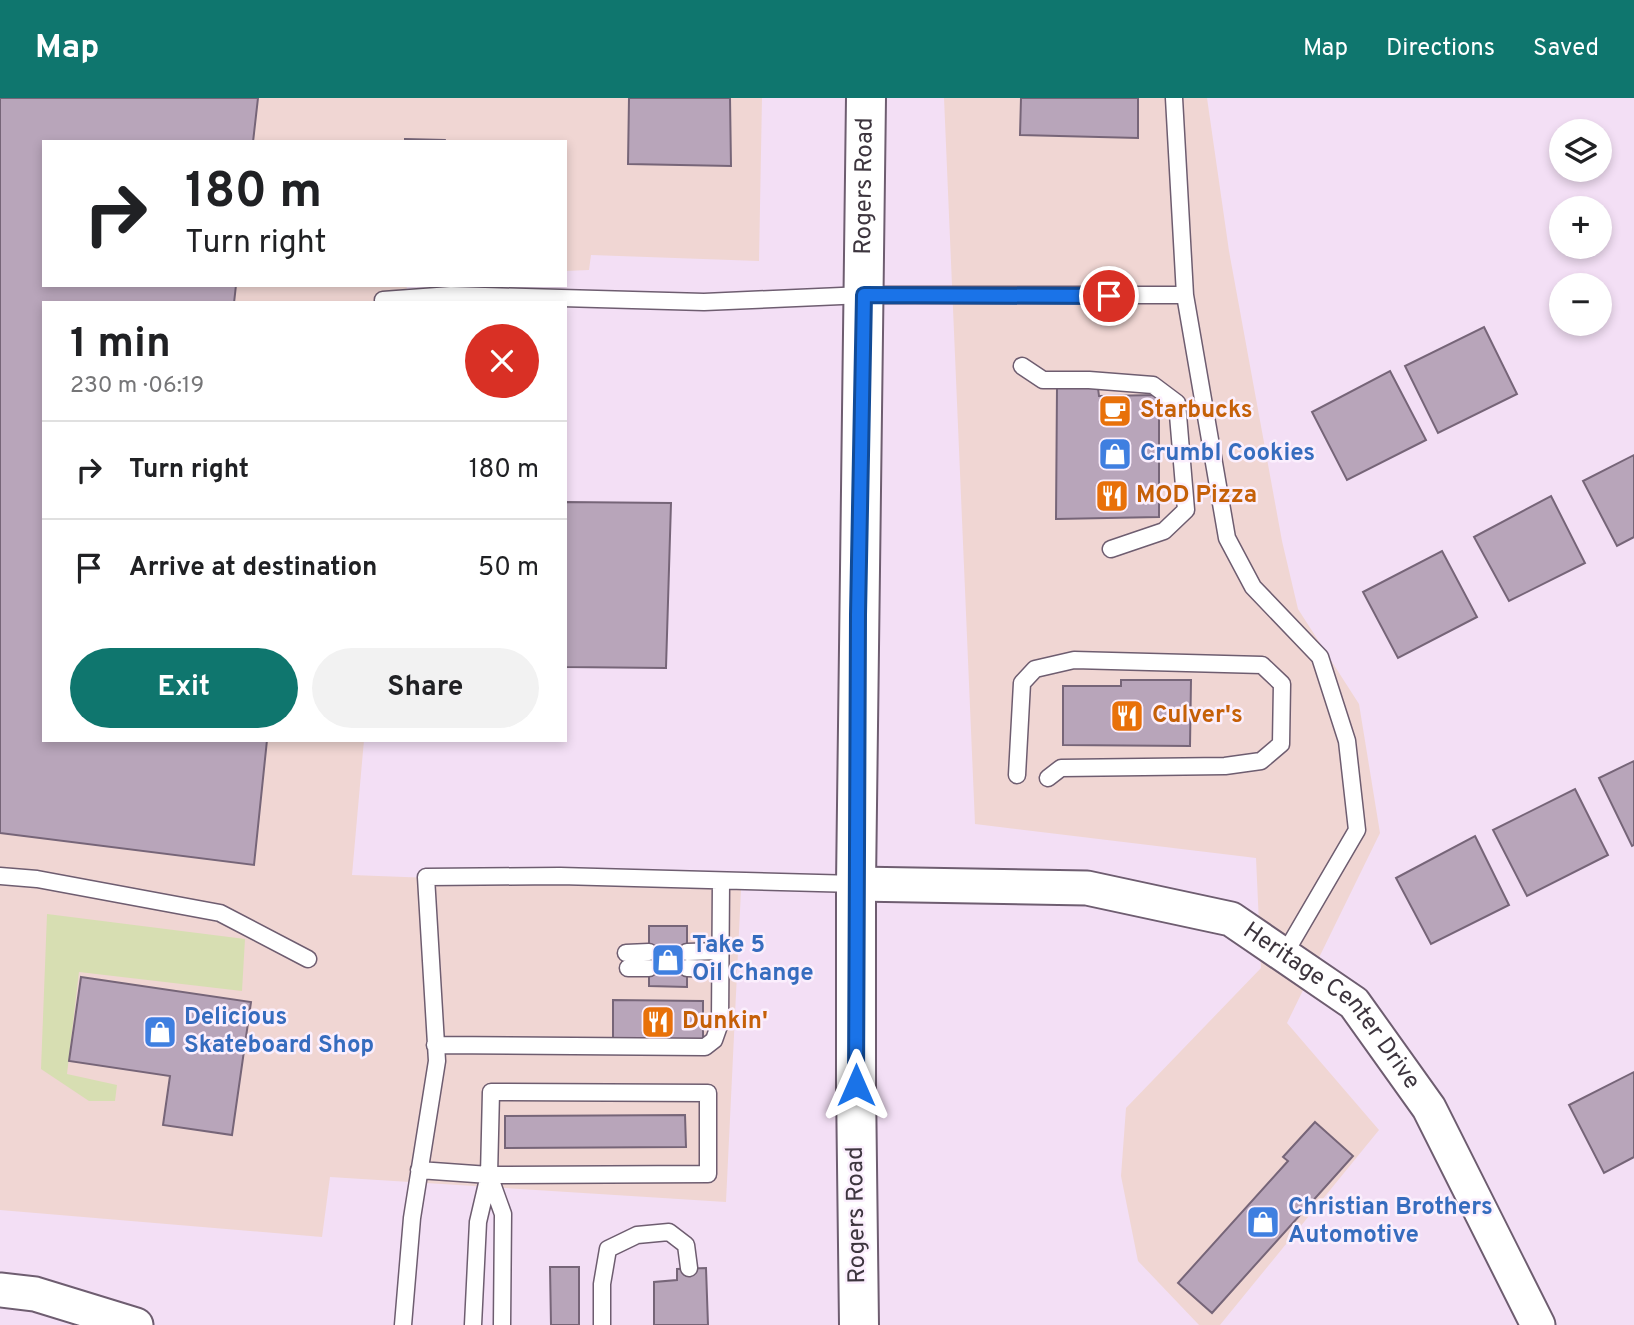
<!DOCTYPE html>
<html lang="en">
<head>
<meta charset="utf-8">
<style>
  :root { --surface:#fff; --page:#f2f2f2; --text:#202124; --muted:#757577; --line:#e0e0e0; --accent:#0f766e }
  body { margin:0; font-family:Overpass,sans-serif; background:var(--page); color:var(--text); height:100vh; display:flex; flex-direction:column; font-size:26px; white-space:nowrap }
  * { box-sizing:border-box; margin:0 }
  p { font-size:23px; color:var(--muted) }
  .icon { flex:none; width:38px; height:38px; fill:none; stroke:currentColor; stroke-width:2; stroke-linecap:round; stroke-linejoin:round }
  .map { position:relative; flex:1; overflow:hidden }
  .sheet { position:absolute; left:42px; top:203px; width:525px; height:441px; display:flex; flex-direction:column; background:var(--surface); border-radius:0px; box-shadow:0 4px 10px #0003 }
  .sheet>* { flex:none }
  .top-card { position:absolute; left:42px; top:42px; width:525px; height:147px; border-radius:0px; box-shadow:0 4px 10px #0003; background:#fff; color:var(--text); overflow:hidden }
  .controls { position:absolute; left:1549px; top:21px; display:grid; gap:14px }
  .controls a { display:grid; place-items:center; width:63px; height:63px; border-radius:50%; background:var(--surface); box-shadow:0 4px 10px #0003; font-size:35px }
  .pin { position:absolute; display:grid; place-items:center; width:60px; height:60px; color:#fff; margin:-30px; border:4px solid #fff; border-radius:50%; box-shadow:0 2px 7px #0007 }
  .me { position:absolute; width:77px; margin:-38px; rotate:0deg; stroke-linejoin:round; filter:drop-shadow(0 0 5px #0008) }
  .turn { display:flex; align-items:center; gap:24px; height:147px; padding:0 28px; font-size:32px }
  .turn .icon { width:91px; height:91px; stroke-width:2.5 }
  .turn b { display:block; font-size:49px; line-height:60px }
  .round { display:grid; place-items:center; flex:none; width:74px; height:74px; border-radius:37px; background:var(--page) }
  .summary { display:flex; align-items:center; justify-content:space-between; height:119px; padding:0 28px }
  h1 { font-size:42px; font-weight:700; line-height:52px }
  .button { display:flex; gap:14px; margin-top:auto; padding:14px 28px }
  .button a { flex:1; height:80px; border-radius:42px; background:var(--accent); color:#fff; font-size:28px; font-weight:700; line-height:80px; text-align:center }
  .button a+a { background:var(--page); color:var(--text) }
  ul { padding:0; list-style:none }
  li { display:flex; align-items:center; gap:21px; height:98px; padding:0 28px; border-top:2px solid var(--line) }
  li div { flex:1 }
  li b { display:block; font-size:26px }
  li em { font-style:normal }
  header { display:flex; align-items:center; gap:42px; box-sizing:border-box; height:98px; padding:0 35px; background:var(--accent); color:#fff }
  header strong { font-size:33px }
  nav { display:flex; gap:38px; margin-inline-start:auto; font-size:24px }
  .map>svg:first-child { display:block }
</style>
</head>
<body>
<header>
<strong>Map</strong>
<nav><a>Map</a><a>Directions</a><a>Saved</a></nav>
</header>
<div class="map">
<svg width="1634" height="1227" viewBox="0 0 1634 1227">
  <rect width="100%" height="100%" fill="#f3dff5"/>
  <path fill="#f0d6d3" d="M 0,0 L 762,0 L 759,163 L 591,157 L 589,172 L 565,173 L 565,44 L 44,44 L 44,187 L 407,187 L 405,205 L 44,205 L 44,642 L 364,642 L 352,777 L 741,792 L 726,1104 L 330,1079 L 322,1139 L 0,1112 Z
    M 944,0 L 1207,0 L 1229,153 L 1282,443 L 1298,511 L 1359,606 L 1380,735 L 1287,925 L 1379,1032 L 1220,1227 L 1199,1227 L 1138,1163 L 1121,1078 L 1126,1010 L 1261,870 L 1256,760 L 975,726 Z"/>
  <path fill="#d7deb2" d="M 47,816 L 245,841 L 242,893 L 79,874 L 67,976 L 117,987 L 115,1003 L 89,1003 L 41,971 Z"/>
  <path fill="#b8a5ba" stroke="#766578" stroke-width="2" d="M 0,0 L 258,0 L 253,44 L 44,44 L 44,187 L 236,187 L 234,205 L 44,205 L 44,642 L 267,642 L 254,767 L 0,735 Z
    M 629,0 L 730,0 L 731,68 L 628,66 Z
    M 1021,0 L 1138,0 L 1138,40 L 1020,37 Z
    M 405,41 L 445,42 L 446,44 L 405,44 Z
    M 1484,229 L 1517,296 L 1438,335 L 1405,268 Z
    M 1390,273 L 1426,342 L 1347,382 L 1312,314 Z
    M 1057,290 L 1098,290 L 1099,298 L 1159,297 L 1159,419 L 1056,421 Z
    M 1634,357 L 1634,439 L 1617,448 L 1583,383 Z
    M 1551,398 L 1585,465 L 1509,503 L 1474,439 Z
    M 565,404 L 671,405 L 666,570 L 565,569 Z
    M 1442,453 L 1477,519 L 1398,560 L 1363,494 Z
    M 1121,582 L 1191,582 L 1190,648 L 1063,647 L 1063,588 L 1121,588 Z
    M 1634,663 L 1634,747 L 1632,748 L 1599,680 Z
    M 1575,691 L 1608,757 L 1527,798 L 1493,732 Z
    M 1475,738 L 1509,807 L 1431,846 L 1396,780 Z
    M 649,828 L 687,828 L 687,889 L 649,888 Z
    M 81,879 L 251,904 L 232,1037 L 163,1027 L 170,978 L 69,963 Z
    M 613,902 L 703,903 L 703,945 L 613,944 Z
    M 1634,974 L 1634,1059 L 1604,1075 L 1569,1007 Z
    M 685,1017 L 686,1049 L 505,1050 L 505,1018 Z
    M 1315,1024 L 1353,1058 L 1212,1215 L 1178,1185 L 1288,1063 L 1283,1059 Z
    M 550,1169 L 579,1169 L 579,1227 L 551,1227 Z
    M 706,1170 L 708,1227 L 654,1227 L 654,1184 L 677,1182 L 677,1171 Z"/>
  <g fill="none" stroke-linecap="round" stroke-linejoin="round">
    <defs>
      <path id="service" d="M 1174,0 L 1185,197
        M 383,202 L 451,197 L 704,204 L 864,197 L 1185,197 L 1227,440 L 1253,489 L 1320,559 L 1347,643 L 1357,732 L 1284,857
        M 1022,268 L 1043,282 L 1089,282 L 1153,287 L 1177,305 L 1186,412 L 1164,433 L 1111,451
        M 1017,677 L 1022,585 L 1035,571 L 1074,562 L 1262,567 L 1282,586 L 1281,646 L 1261,663 L 1225,668 L 1061,670 L 1048,680
        M 0,778 L 37,781 L 220,815 L 308,861
        M 687,854 L 720,853
        M 626,855 L 649,854
        M 628,870 L 649,870
        M 687,870 L 720,871
        M 435,947 L 705,949 L 714,942 L 720,925 L 721,783
        M 419,1072 L 489,1077 L 708,1076 L 708,995 L 491,994 L 489,1077 L 478,1124 L 473,1227
        M 489,1077 L 503,1116 L 502,1227
        M 403,1227 L 412,1120 L 437,963 L 426,779 L 560,778 L 856,786
        M 602,1227 L 602,1186 L 608,1151 L 637,1137 L 669,1134 L 686,1147 L 689,1170"/>
      <g id="minor">
        <path id="s1" d="M 856,786 L 1087,790 L 1231,821 L 1354,905 L 1429,1010 L 1538,1227"/>
        <path d="M 0,1192 L 35,1196 L 136,1227"/>
      </g>
      <g id="primary">
        <path id="s2" d="M 859,1227 L 856,987 L 856,786 L 866,0"/>
      </g>
    </defs>
    <use href="#service" stroke="#6e5d70" stroke-width="19"/>
    <use href="#minor" stroke="#6e5d70" stroke-width="37"/>
    <use href="#primary" stroke="#6e5d70" stroke-width="42"/>
    <use href="#service" stroke="#fff" stroke-width="16"/>
    <use href="#minor" stroke="#fff" stroke-width="33"/>
    <use href="#primary" stroke="#fff" stroke-width="38"/>
  </g>
  <g fill="none" stroke-linecap="round" stroke-linejoin="round">
    <defs>
      <path id="route" d="M 856,987 L 858,517 L 864,197 L 1109,198"/>
    </defs>
    <use href="#route" stroke="#114b97" stroke-width="18"/>
    <use href="#route" stroke="#1a73e8" stroke-width="12"/>
  </g>
  <defs>
    <symbol id="cafe-square" viewBox="-11 -11 22 22"><rect x="-9" y="-9" width="18" height="18" rx="4" fill="#e8710a" stroke="#fbeffd"/><path d="M-5.5-4.5H6V0H3Q3 3.5 0 3.5H-2.5Q-5.5 3.5-5.5 0ZM3-3.2v2h1.7v-2ZM-6 4.5H4V6H-6Z" fill="#fff"/></symbol>
    <symbol id="shop-square" viewBox="-11 -11 22 22"><rect x="-9" y="-9" width="18" height="18" rx="4" fill="#3f7fe0" stroke="#fbeffd"/><path d="M-5-2.5h2.3a2.7 3.5 0 0 1 5.4 0H5L5.5 6h-11ZM-1.5-2.5h3a1.5 2.3 0 0 0-3 0Z" fill="#fff"/></symbol>
    <symbol id="restaurant-square" viewBox="-11 -11 22 22"><rect x="-9" y="-9" width="18" height="18" rx="4" fill="#e8710a" stroke="#fbeffd"/><path d="M-5-6h1v4h1v-4h1v4h1v-4h1v5L-1.5 .5V6h-2V.5L-5-1ZM5-6V6H3V1.5H1.5Q1.5-4 5-6Z" fill="#fff"/></symbol>
  </defs>
  <g fill-rule="evenodd">
    <use href="#cafe-square" x="1096" y="294" width="38" height="38"/>
    <use href="#shop-square" x="1096" y="337" width="38" height="38"/>
    <use href="#restaurant-square" x="1093" y="379" width="38" height="38"/>
    <use href="#restaurant-square" x="1108" y="599" width="38" height="38"/>
    <use href="#shop-square" x="649" y="843" width="38" height="38"/>
    <use href="#restaurant-square" x="639" y="905" width="38" height="38"/>
    <use href="#shop-square" x="141" y="915" width="38" height="38"/>
    <use href="#shop-square" x="1244" y="1105" width="38" height="38"/>
  </g>
  <g text-anchor="middle" dominant-baseline="central" stroke-width="5" stroke-linejoin="round" paint-order="stroke">
    <g font-size="24" fill="#3d353e" stroke="#fbeffd">
      <text stroke="none"><textPath href="#s2" startOffset="1139">Rogers Road</textPath></text>
      <text stroke="none"><textPath href="#s1" startOffset="513">Heritage Center Drive</textPath></text>
      <text transform="translate(857 1117) rotate(-91)">Rogers Road</text>
    </g>
    <g font-size="24" font-weight="bold" fill="#c56008" stroke="#fbeffd" text-anchor="start">
      <text x="1140" y="313">Starbucks</text>
      <text x="1136" y="398">MOD Pizza</text>
      <text x="1152" y="618">Culver's</text>
      <text x="682" y="924">Dunkin'</text>
    </g>
    <g font-size="24" font-weight="bold" fill="#366cbe" stroke="#fbeffd" text-anchor="start">
      <text x="1140" y="356">Crumbl Cookies</text>
      <text x="692" y="848">Take 5<tspan x="692" dy="28">Oil Change</tspan></text>
      <text x="184" y="920">Delicious<tspan x="184" dy="28">Skateboard Shop</tspan></text>
      <text x="1288" y="1110">Christian Brothers<tspan x="1288" dy="28">Automotive</tspan></text>
    </g>
  </g>
</svg>
<div class="controls">
<a><svg class="icon" aria-label="layers" viewBox="0 0 24 24"><path d="M12 4l9 5-9 5-9-5zM3 14l9 5 9-5"/></svg></a>
<a>+</a>
<a>−</a>
</div>
<div class="pin" style="left:1109px;top:198px;background:#d93025"><svg class="icon" aria-label="arrive" viewBox="0 0 24 24"><path d="M6 21V4h12l-3 4 3 4H6"/></svg></div>
<svg class="me" style="left:856px;top:987px" viewBox="-20 -20 40 40"><path d="M0-17L14 15 0 8-14 15z" fill="#1a73e8" stroke="#fff" stroke-width="4"/></svg>
<div class="top-card">
<div class="turn"><svg class="icon" aria-label="right" viewBox="0 0 24 24"><path d="M7 20v-9h11M14 6l5 5-5 5"/></svg><div><b>180 m</b>Turn right</div></div>
</div>
<section class="sheet">
<div class="summary"><div><h1>1 min</h1><p>230 m · 06:19</p></div><a class="round" style="background:#d93025;color:#fff"><svg class="icon" aria-label="close" viewBox="0 0 24 24"><path d="M6 6l12 12M18 6L6 18"/></svg></a></div>
<ul>
<li><svg class="icon" aria-label="right" viewBox="0 0 24 24"><path d="M7 20v-9h11M14 6l5 5-5 5"/></svg><div><b>Turn right</b></div><em>180 m</em></li>
<li><svg class="icon" aria-label="arrive" viewBox="0 0 24 24"><path d="M6 21V4h12l-3 4 3 4H6"/></svg><div><b>Arrive at destination</b></div><em>50 m</em></li>
</ul>
<div class="button"><a>Exit</a><a>Share</a></div>
</section>
</div>
</body>
</html>
